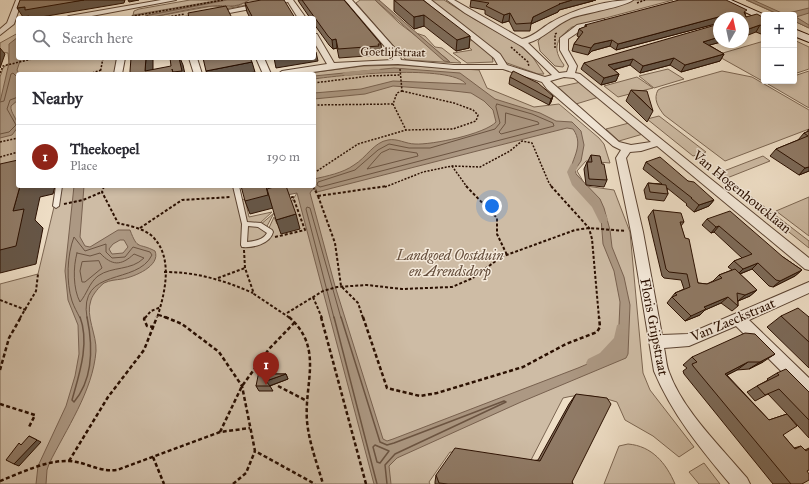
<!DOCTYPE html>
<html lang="en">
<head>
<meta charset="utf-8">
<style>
  body { margin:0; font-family:"IM FELL Great Primer",serif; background:#f7f7f7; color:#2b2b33 }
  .controls { position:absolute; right:12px; top:12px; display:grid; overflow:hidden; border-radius:4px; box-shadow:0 2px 6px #0003 }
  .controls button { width:36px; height:36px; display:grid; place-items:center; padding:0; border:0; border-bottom:1px solid #e1e1e2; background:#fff; color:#2b2b33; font:20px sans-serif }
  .compass { position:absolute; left:713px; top:12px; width:36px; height:36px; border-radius:50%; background:#fff; box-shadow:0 2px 6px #0003; rotate:9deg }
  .you { position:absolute; left:492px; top:206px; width:14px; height:14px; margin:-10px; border:3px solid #fff; border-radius:50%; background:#1a73e8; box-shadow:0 0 0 6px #1a73e833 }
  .badge { display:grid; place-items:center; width:26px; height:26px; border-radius:50%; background:#8f2418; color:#fff; font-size:13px; font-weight:700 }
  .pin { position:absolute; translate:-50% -33px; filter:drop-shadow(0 1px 2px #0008) }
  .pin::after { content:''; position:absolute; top:21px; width:14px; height:12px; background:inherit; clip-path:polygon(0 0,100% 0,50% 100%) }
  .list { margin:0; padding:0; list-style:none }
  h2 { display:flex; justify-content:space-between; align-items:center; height:52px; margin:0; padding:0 16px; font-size:17px }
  h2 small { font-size:13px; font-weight:400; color:#7c7c81 }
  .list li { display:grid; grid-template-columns:26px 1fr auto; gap:12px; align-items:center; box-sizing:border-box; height:64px; padding:0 16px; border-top:1px solid #e1e1e2 }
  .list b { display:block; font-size:15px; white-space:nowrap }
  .list p { margin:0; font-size:13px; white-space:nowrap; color:#7c7c81 }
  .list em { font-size:13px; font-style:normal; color:#7c7c81 }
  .icon { flex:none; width:22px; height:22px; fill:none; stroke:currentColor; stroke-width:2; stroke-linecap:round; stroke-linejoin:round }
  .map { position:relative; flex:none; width:809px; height:484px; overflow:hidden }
  .search { position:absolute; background:#fff; box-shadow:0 2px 6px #0003; left:16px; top:16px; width:300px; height:44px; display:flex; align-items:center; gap:10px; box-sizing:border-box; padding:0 14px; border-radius:4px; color:#7c7c81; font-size:15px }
  .panel { position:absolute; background:#fff; box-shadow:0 2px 6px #0003; left:16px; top:72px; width:300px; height:116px; border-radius:4px }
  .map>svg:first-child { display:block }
  .green { fill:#cebca5; stroke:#7c6652 }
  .water { fill:#ac9883; stroke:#78614f; fill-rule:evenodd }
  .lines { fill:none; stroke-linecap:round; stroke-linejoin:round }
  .shore-far1 { stroke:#6b5442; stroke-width:1 }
  .shore { stroke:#6b5442; stroke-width:1.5 }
  .canal { fill:#ac9883; fill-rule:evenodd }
  .service-casing { stroke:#5b4332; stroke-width:2 }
  .minor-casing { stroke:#5b4332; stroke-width:2 }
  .secondary-casing { stroke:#2a0f00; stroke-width:2 }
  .path-far2 { stroke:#2a0f00; stroke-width:1.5; stroke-dasharray:2 1.5; stroke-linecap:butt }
  .path-far1 { stroke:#2a0f00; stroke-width:2; stroke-dasharray:3 2; stroke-linecap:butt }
  .path { stroke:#2a0f00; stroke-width:2.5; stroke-dasharray:4 2.5; stroke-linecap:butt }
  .service { fill:#f5eadb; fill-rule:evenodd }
  .minor { fill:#f5eadb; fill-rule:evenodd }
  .secondary { fill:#f5eadb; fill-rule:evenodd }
  .wall { fill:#7c6a59; stroke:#2a0f00 }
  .shaded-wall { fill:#655648; stroke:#2a0f00 }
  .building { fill:#907b67; stroke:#2a0f00 }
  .labels { text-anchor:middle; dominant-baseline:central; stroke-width:3; stroke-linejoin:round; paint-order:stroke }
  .far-street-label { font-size:12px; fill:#2a0f00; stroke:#f5eadb }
  .street-label { font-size:14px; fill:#2a0f00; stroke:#f5eadb }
  .park-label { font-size:14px; font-style:italic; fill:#634c3a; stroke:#f5eadb }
</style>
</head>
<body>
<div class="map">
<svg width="809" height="484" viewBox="0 0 809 484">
  <rect width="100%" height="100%" fill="#efdfc7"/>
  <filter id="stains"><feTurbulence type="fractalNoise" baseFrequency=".005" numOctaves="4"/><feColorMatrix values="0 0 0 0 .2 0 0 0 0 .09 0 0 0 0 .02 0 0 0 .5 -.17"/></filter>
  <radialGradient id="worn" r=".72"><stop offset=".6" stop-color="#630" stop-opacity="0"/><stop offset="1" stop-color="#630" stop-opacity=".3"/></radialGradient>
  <!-- green -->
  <g class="green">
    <polygon points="190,0 221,0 133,15 134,11 139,9"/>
    <polygon points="225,0 227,0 147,15 147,18 212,6 229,7 240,5 249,0 274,0 176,18 132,18 132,16"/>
    <polygon points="360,0 375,0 399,23 449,61 416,33 425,36 435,47 442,48 461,63 406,60 356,3"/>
    <polygon points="430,0 444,0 474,19 518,44 532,56 544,74 538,74 507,63"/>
    <path d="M634,0H673L572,27C557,38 551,48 564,65L563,67L555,66L540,51L538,41C560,14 601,8 634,0Z"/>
    <polygon points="746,0 809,0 809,28 794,21 794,15 780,15"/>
    <polygon points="18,33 18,58 117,58 114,74 18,74 18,175 0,178 0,77 3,68 9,63 8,53 0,52 0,43"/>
    <polygon points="473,40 492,55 493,62 467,63 453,53 472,50 464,43"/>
    <polygon points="794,40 809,47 809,69 794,74"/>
    <polygon points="764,41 764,81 773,81 766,83 716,55"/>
    <path d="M398,65L479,70L487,88L534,107L559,104L599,138L604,144L610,163L586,161L577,171L586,186L614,190L630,232L643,373L650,390L694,447L679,457L653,436L625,420L617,402C598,396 582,393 563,398L530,462L450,452L429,482L430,484H0V284L38,274L59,186H236L240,200L245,199L249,217L272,212L259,224L260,225L274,213L266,228L268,230L274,217L277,224L297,193L295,186H314V74H301L363,66Z"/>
    <polygon points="668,69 684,79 654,88 639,76"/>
    <path d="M722,71L752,77L809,110V129L725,161L664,115C658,107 653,99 658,90L662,88Z"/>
    <polygon points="809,71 809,108 768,84 778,81 794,81 794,76"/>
    <polygon points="637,77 653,88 618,97 604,86"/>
    <polygon points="581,82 599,97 576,104 558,87"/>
    <polygon points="659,116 706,152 693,156 647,119"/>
    <polygon points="629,123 643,134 619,141 606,129"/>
    <polygon points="763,156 770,161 727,178 809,241 809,248 716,174"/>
    <polygon points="809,197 809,236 776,211"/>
    <path d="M628,444C652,446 666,463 675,484H604L619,446Z"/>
    <polygon points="704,463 720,484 699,484 689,472"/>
  </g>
  <!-- water -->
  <g class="water">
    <path d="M227,0H249C232,10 229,4 212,6C191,8 169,14 147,18L145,16Z"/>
    <polygon points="375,0 379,0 450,62 444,61"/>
    <polygon points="747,0 753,0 784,14 809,8 809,13 796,17 809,25 809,28 794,21 794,15 780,15"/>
    <path d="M18,37V58H21L17,70L19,74H18V100L11,106C10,113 18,119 18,127L12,135L0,138V102L9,63V44Z"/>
    <path d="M394,68L460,73L495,99L540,113L556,121L572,122L581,131L584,145L581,161L575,170L576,174L600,199L604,208L610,230L612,247L624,277L630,305L628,354L626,358L521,402L397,458L389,466L391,484H374L297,193L287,195L285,187L314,186V179C327,176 343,173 354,165C366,158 374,142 388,140C397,138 406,144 415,144C432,145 485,134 496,122L493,110L484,101L471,93L445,90L393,86L365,94L314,99V93L361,89L393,81L466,84C451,64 340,75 314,79V76ZM567,128L573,129C586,147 568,162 571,175L594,202L601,218L603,244L614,271L620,302L618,348L611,354L578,368L393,439L387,441L383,439L335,286L310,193L312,190L316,189L317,192Z"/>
    <path d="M74,186H84L80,237L85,246L90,247L118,230H130C138,251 138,242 155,251C161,266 134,277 122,279C116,280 110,280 104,283C99,287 93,294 91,300C85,316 97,335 96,351C93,391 66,429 49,464L47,470L46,484H36L38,466L66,406L75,376L79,354L78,325L68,300L65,271ZM120,240H124L128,247L123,253L112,254L109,249L113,244Z"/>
  </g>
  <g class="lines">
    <!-- shore-far1 -->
    <g class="shore-far1">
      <polyline points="0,102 4,101 11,74 13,73 18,78"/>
      <polygon points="497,104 532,114 553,123 554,126 320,187 317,185 318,182 355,170 378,150 389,144 409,148 430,148 495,129 500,123 496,107"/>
      <polygon points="506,113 538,122 539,124 501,134 499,132 505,124"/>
      <polyline points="0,134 9,132 16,125 7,109 10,100 18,97"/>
      <polygon points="390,149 417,153 418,156 367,169 381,153"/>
      <path d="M77,253L90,256L100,253C112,266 121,266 134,254L144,258C131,271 112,266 98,276C89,283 87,294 80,302C73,289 73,267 77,253Z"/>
      <polygon points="99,261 102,268 85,282 82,282 80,271 82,262"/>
      <path d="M80,318C77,312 74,307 72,301C66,282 67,255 74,237L85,251L106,244V252L112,258L125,257L133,247L150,252L152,255C137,286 78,266 87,318"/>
      <polyline points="334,318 306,209 307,207 310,208 341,318"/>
    </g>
    <!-- shore -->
    <g class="shore">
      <path d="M80,317C90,343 79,375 72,400L74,402C94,378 93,346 87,317"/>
      <polyline points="334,317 377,484"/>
      <polyline points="341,317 380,442 387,445 394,443 504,401 506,402 395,454 385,465 387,484"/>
      <polygon points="375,445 389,451 380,463 377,462 373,447"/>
    </g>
    <!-- canal -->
    <g class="canal">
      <polygon points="379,69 381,70 381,72 345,76 342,74 345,72"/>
      <path d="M574,163L578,166L575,172C580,192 602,200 608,220L606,223H600L592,207L572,185L567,172L571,164Z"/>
      <path d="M621,324L625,325C634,345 607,363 592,369L588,367L586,363L588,359L600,353L614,338L617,325Z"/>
    </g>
    <!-- service casing -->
    <g class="service-casing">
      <g id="service">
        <polygon points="56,186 62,186 59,206 56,208 53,206"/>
        <path d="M233,186H239L247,222L261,223L272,230L273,232C270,244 253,248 242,247L241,245L242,224ZM248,226L258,227L267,233C263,240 255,241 247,242Z"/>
      </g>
    </g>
    <!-- minor casing -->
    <g class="minor-casing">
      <g id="minor">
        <polygon points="16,0 22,0 14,24 0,35 0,29 7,23"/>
        <polygon points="161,0 176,0 81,18 65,18 69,16"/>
        <polygon points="277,0 293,0 306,18 298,18 288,2 203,18 188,18"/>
        <path d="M345,0H352L399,53L401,60L454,65H498L494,58L424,0H431L500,54L507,65L545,77L552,75L523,47L465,13L447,0H454L522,39C534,37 541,28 552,22C574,9 607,0 633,0C625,7 585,13 571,18C555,25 543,39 528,43L559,73L567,72L569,66L560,50V38L577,25L604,19V23L583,29L568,39V50L577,66L575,73L580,74L809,258V270L805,269L657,146L641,151L630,152L626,158L643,232L662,335L688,334L809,282V293L749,320L809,378V396L804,394L736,326L689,346L664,348C666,356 666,365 669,372C683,411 721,447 747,478L750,484H730C700,448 672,414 654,371L631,232L616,158L621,150L613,146L547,89L542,82L503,69H454L398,64L364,65L298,74H278L282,71L327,64L314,42V34H317L334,63L393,60L392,55ZM564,77L574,78L651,142L631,145L619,142L550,81Z"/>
        <polygon points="117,58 125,58 122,74 114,74"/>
        <polygon points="189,58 197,58 202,74 194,74"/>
        <polygon points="256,58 264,58 271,74 263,74"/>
      </g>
    </g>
    <!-- secondary casing -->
    <g class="secondary-casing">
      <g id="secondary">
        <polygon points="720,0 731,0 765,15 764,21"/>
        <polygon points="794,29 809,35 809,42 794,36"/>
      </g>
    </g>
    <!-- path-far2 -->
    <g class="path-far2">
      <polyline points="637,3 645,0"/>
      <polyline points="128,17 223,0"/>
      <polyline points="161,18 185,14"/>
      <polyline points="511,47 528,62 529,67"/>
      <polyline points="555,48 555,34 557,33"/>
      <polyline points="400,69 402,91"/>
      <polyline points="0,73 3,66 36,58"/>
      <polyline points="89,74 101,70"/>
      <polyline points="100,74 103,58"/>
      <polyline points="314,83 369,76 400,75"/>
      <polygon points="402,91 454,103 473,110 478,115 476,121 453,129 406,130 393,104 397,93"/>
      <polyline points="314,105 393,104"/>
      <polyline points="0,142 18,138"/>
      <polyline points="0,157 18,152"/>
      <polyline points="452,166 467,187"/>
      <polyline points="314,173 358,144 406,130"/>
      <polyline points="385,187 423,172 452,166 480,167 510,151 522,141 532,143 549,183 552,187"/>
    </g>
    <!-- path-far1 -->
    <g class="path-far1">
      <path d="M104,186L102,192L118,223C129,226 143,228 152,236C174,257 165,293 157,318"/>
      <polyline points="313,186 318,196"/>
      <polyline points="466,186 497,218 497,234 507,255"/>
      <polyline points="551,186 589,228 592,239 599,318"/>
      <polyline points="318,196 335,243 341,286 358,303 363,318"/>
      <polyline points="318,196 387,186"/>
      <polyline points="64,204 83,200 102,192"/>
      <polyline points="140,228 182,200 231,197"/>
      <polyline points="275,237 305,230 293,197 288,198"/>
      <polyline points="244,250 245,268 254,294 290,318"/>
      <path d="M164,272C197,272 223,280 253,293"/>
      <polyline points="218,278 245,268"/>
      <polyline points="313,297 322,318"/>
      <polyline points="0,300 26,310"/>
      <polyline points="287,313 323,291 337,287 367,285 402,289 452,287 473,278 501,257 575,230 589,228 626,231"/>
      <polyline points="159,315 167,318"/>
      <polyline points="20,318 36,291 38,274"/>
      <polyline points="145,318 151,311 161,307"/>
    </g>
    <!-- path -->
    <g class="path">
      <polyline points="145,317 144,319 147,326 155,327"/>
      <polyline points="165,317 182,324 219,352 242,386 255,451 315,484"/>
      <path d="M289,317C324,348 304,383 307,421C309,443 317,463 323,484"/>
      <polyline points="321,317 366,484"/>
      <polyline points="363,317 387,388 420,396 437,393 523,367 566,344 597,332 600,327 599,317"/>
      <polyline points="0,370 9,338 21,317"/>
      <polyline points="278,386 307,401"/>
      <polyline points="0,404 35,415 29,427"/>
      <polyline points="220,432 242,386 269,349 295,322"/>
      <polyline points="153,457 164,484"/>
      <polyline points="69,461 108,397 144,350 157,317"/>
      <path d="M0,481C21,473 46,460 69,461C87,462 97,472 117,470L220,432L250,428"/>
      <polyline points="233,484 246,473 255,451"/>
    </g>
    <!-- service -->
    <use href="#service" class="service"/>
    <!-- minor -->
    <use href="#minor" class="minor"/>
    <!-- secondary -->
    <use href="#secondary" class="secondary"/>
  </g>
  <!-- wall -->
  <g class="wall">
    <polygon points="298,0 344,0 381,44 382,53 379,53 379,55 339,58 337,48 333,49 329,45 314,24 314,18 310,18 299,2"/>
    <polygon points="394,0 470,36 469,48 456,51 424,26 414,29 394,11"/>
    <polygon points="471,0 593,1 559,10 558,12 531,24 530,31 514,31 509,21 502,23 485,14 485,10 470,7"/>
    <polygon points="245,3 295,18 250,18 247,12"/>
    <polygon points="745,13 746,17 764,18 764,33 761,34 756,32 743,18 719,18 719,23 616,50 610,46 592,51 588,55 572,51 574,44 579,37 577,36 579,29 585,27 585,25"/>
    <polygon points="719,42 721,42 709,45 724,54 720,61 681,72 670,65 640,73 630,65 614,70 619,74 616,81 601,85 581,69 584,63"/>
    <polygon points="510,77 553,96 551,102 549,105 509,84"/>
    <polygon points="631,90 653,111 647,122 626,101"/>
    <polygon points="809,129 809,171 799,175 770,156 776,149 798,140 804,133 806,133"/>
    <polygon points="591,155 602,164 607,180 604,187 586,185 584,169 587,162 588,162 588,161"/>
    <polygon points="646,162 688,181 714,200 709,206 694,212 686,205 687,204 667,188 668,194 664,201 646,199 644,190 648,183 662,184 643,169"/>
    <polygon points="653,210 684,222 681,226 698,283 707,284 713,281 719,275 732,270 728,267 734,261 742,258 714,232 711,233 702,225 707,219 783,257 802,270 795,276 773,287 769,286 752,269 740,274 757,290 750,296 738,301 738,306 732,311 721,303 705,310 700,315 685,321 667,303 675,293 684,289 681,280 664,278 662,276 648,217"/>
    <polygon points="781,316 809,317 809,368 767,327"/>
    <polygon points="692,357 763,362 749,369 737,370 727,375 769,420 787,414 768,394 755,401 747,392 757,386 768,380 767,379 777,373 809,392 809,438 788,415 783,435 794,448 801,446 805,450 809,448 807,471 802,484 773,484 684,374 683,371 687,368 683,365"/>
    <polygon points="261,374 286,374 288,379 270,386 273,391 259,391 256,386"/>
    <polygon points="576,394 572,482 573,484 435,484 435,482 436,475 538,460 569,404"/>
  </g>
  <!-- shaded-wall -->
  <g class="shaded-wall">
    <polygon points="84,0 125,0 124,3 35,18 30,18 29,16 23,17 17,8"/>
    <polygon points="128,0 139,0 129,2"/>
    <polygon points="572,0 596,0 559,10 558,12 531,24 533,17 559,4"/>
    <polygon points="510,13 509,21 502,23 504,15"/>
    <polygon points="424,15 424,26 414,29 414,17"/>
    <polygon points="722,16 721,18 719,18 719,23 616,50 618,44"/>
    <polygon points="760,25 756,32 743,37 743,31"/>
    <polygon points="470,36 469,48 456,51 457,40"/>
    <polygon points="719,37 719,42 721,42 699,48 703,42"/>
    <polygon points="336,39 337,48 333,49 332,40"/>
    <polygon points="612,40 610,46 592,51 588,55 591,48 594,44"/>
    <polygon points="0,48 5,54 0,68"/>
    <polygon points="314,52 316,52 318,61 276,68 274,58 314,58"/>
    <polygon points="724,54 720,61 681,72 685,65"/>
    <polygon points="146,58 153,58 153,74 145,71"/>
    <polygon points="179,58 180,58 183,65 185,74 169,74"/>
    <polygon points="674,58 670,65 640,73 643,66"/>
    <polygon points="633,59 630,65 605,72 608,65"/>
    <polygon points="252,62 255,72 243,74 207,74 206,71"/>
    <polygon points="619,74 616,81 601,85 604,78"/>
    <polygon points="553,96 551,102 549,105 551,99"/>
    <polygon points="809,167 809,171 799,175 805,168"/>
    <polygon points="20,186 55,186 53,194 40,197 35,220 43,228 36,264 0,273 0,250 13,211"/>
    <polygon points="266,186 273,208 250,214 245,201"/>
    <polygon points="714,200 709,206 694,212 699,205"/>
    <polygon points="296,214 300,229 281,234 276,220"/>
    <polygon points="719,226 714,232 711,233 716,227"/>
    <polygon points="758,263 752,269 737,275 743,269"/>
    <polygon points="802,270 795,276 773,287 780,281"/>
    <polygon points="757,290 750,296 738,301 745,295"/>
    <polygon points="728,297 721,303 705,310 700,315 685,321 691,316 704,307"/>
    <polygon points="775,354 763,362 749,369 760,362"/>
    <polygon points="748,362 737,370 715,381 725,374"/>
    <polygon points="286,374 288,379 269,386 266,381"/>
    <polygon points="29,436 41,442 19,466 14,464"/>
  </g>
  <!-- building -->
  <g class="building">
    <polygon points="20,0 84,0 25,10 25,7 17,8"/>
    <polygon points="261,0 284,0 295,18 253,18 245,3"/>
    <polygon points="302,0 344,0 381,44 378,44 379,46 338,49 336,39 332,40 328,36"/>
    <polygon points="394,0 423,0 470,36 457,40 424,15 414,17"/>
    <polygon points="471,0 572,0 559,4 560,4 533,17 531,23 516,24 510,13 504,15 486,6 489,3"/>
    <polygon points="679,0 726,0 747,10 744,12 746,17 757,14 764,18 764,27 760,25 743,31 743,18 724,18 722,16 618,44 612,40 594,44 591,48 574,44 583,32 579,29 587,26 585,25"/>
    <polygon points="226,6 232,18 189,18 188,13"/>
    <polygon points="148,16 148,18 135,18"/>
    <polygon points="719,24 719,37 703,42 724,54 685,65 674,58 643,66 633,59 608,65 619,74 604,78 584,63"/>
    <polygon points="131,58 146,58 145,71 171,66 170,58 179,58 182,71 173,72 172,69 173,73 169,74 130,74 130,71"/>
    <polygon points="203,58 250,58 252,62 206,71"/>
    <polygon points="513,71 538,83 553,96 551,99 510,77"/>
    <polygon points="631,90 647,91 653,111 641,99"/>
    <polygon points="809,131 809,167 805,168 776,149 808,136 804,133"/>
    <polygon points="591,155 600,156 602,164 604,164 607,180 589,179 587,162 592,162"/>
    <polygon points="660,157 688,181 694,182 714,200 699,205 691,198 692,198 646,162"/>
    <polygon points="18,160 18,186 20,186 13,211 24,209 16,246 0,250 0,164"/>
    <polygon points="648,183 666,185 668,194 650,192"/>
    <polygon points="241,186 266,186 268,195 245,201"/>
    <polygon points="277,186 286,186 296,214 276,220 267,189"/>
    <polygon points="653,210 681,213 684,222 680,222 685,238 689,239 698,283 707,284 722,278 719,275 735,269 757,290 745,295 737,293 738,306 728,297 704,307 706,309 691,316 672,297 677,295 675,293 690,287 687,274 669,272 666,269"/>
    <polygon points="730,211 783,257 802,270 780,281 776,280 758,263 743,269 734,261 752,254 719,226 716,227 707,219"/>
    <polygon points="798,308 809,317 809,342 781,316"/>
    <polygon points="745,333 755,334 775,354 760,362 748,362 725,374 769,420 787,414 797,426 783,435 795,449 801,446 806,451 809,449 809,470 807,471 809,474 809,480 802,484 791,484 693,366 692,364 697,362 692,357"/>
    <polygon points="786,369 809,392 809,420 779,389 765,395 757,386 779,375 777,373"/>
    <polygon points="259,371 261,374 286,374 266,381 270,386 256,386"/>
    <polygon points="576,394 607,398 611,404 572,482 573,484 448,484 439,483 436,475 455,448 540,461"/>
    <polygon points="29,436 37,440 14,464 6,460 19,443 21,445"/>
  </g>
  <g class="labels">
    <!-- far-street labels -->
    <g class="far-street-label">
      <text transform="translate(393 52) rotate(1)">Goetlijfstraat</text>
    </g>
    <!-- street labels -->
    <g class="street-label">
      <text transform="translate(742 192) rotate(39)">Van Hogenhoucklaan</text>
      <text transform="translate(733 320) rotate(-23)">Van Zaeckstraat</text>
      <text transform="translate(654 327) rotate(79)">Floris Grijpstraat</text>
    </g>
    <!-- park labels -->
    <g class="park-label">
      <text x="450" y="255">Landgoed Oostduin<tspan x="450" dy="16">en Arendsdorp</tspan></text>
    </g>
  </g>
  <rect width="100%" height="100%" filter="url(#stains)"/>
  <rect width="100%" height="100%" fill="url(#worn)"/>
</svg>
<div class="controls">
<button>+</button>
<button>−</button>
</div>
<svg class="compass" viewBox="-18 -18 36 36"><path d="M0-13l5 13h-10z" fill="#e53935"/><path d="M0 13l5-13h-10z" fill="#7c7c81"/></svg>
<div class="you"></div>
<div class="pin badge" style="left:266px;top:385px">1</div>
<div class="search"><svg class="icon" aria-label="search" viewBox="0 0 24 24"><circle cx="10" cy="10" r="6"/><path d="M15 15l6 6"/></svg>Search here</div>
<section class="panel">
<h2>Nearby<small></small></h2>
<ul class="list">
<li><span class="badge">1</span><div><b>Theekoepel</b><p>Place</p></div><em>190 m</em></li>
</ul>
</section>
</div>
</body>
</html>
